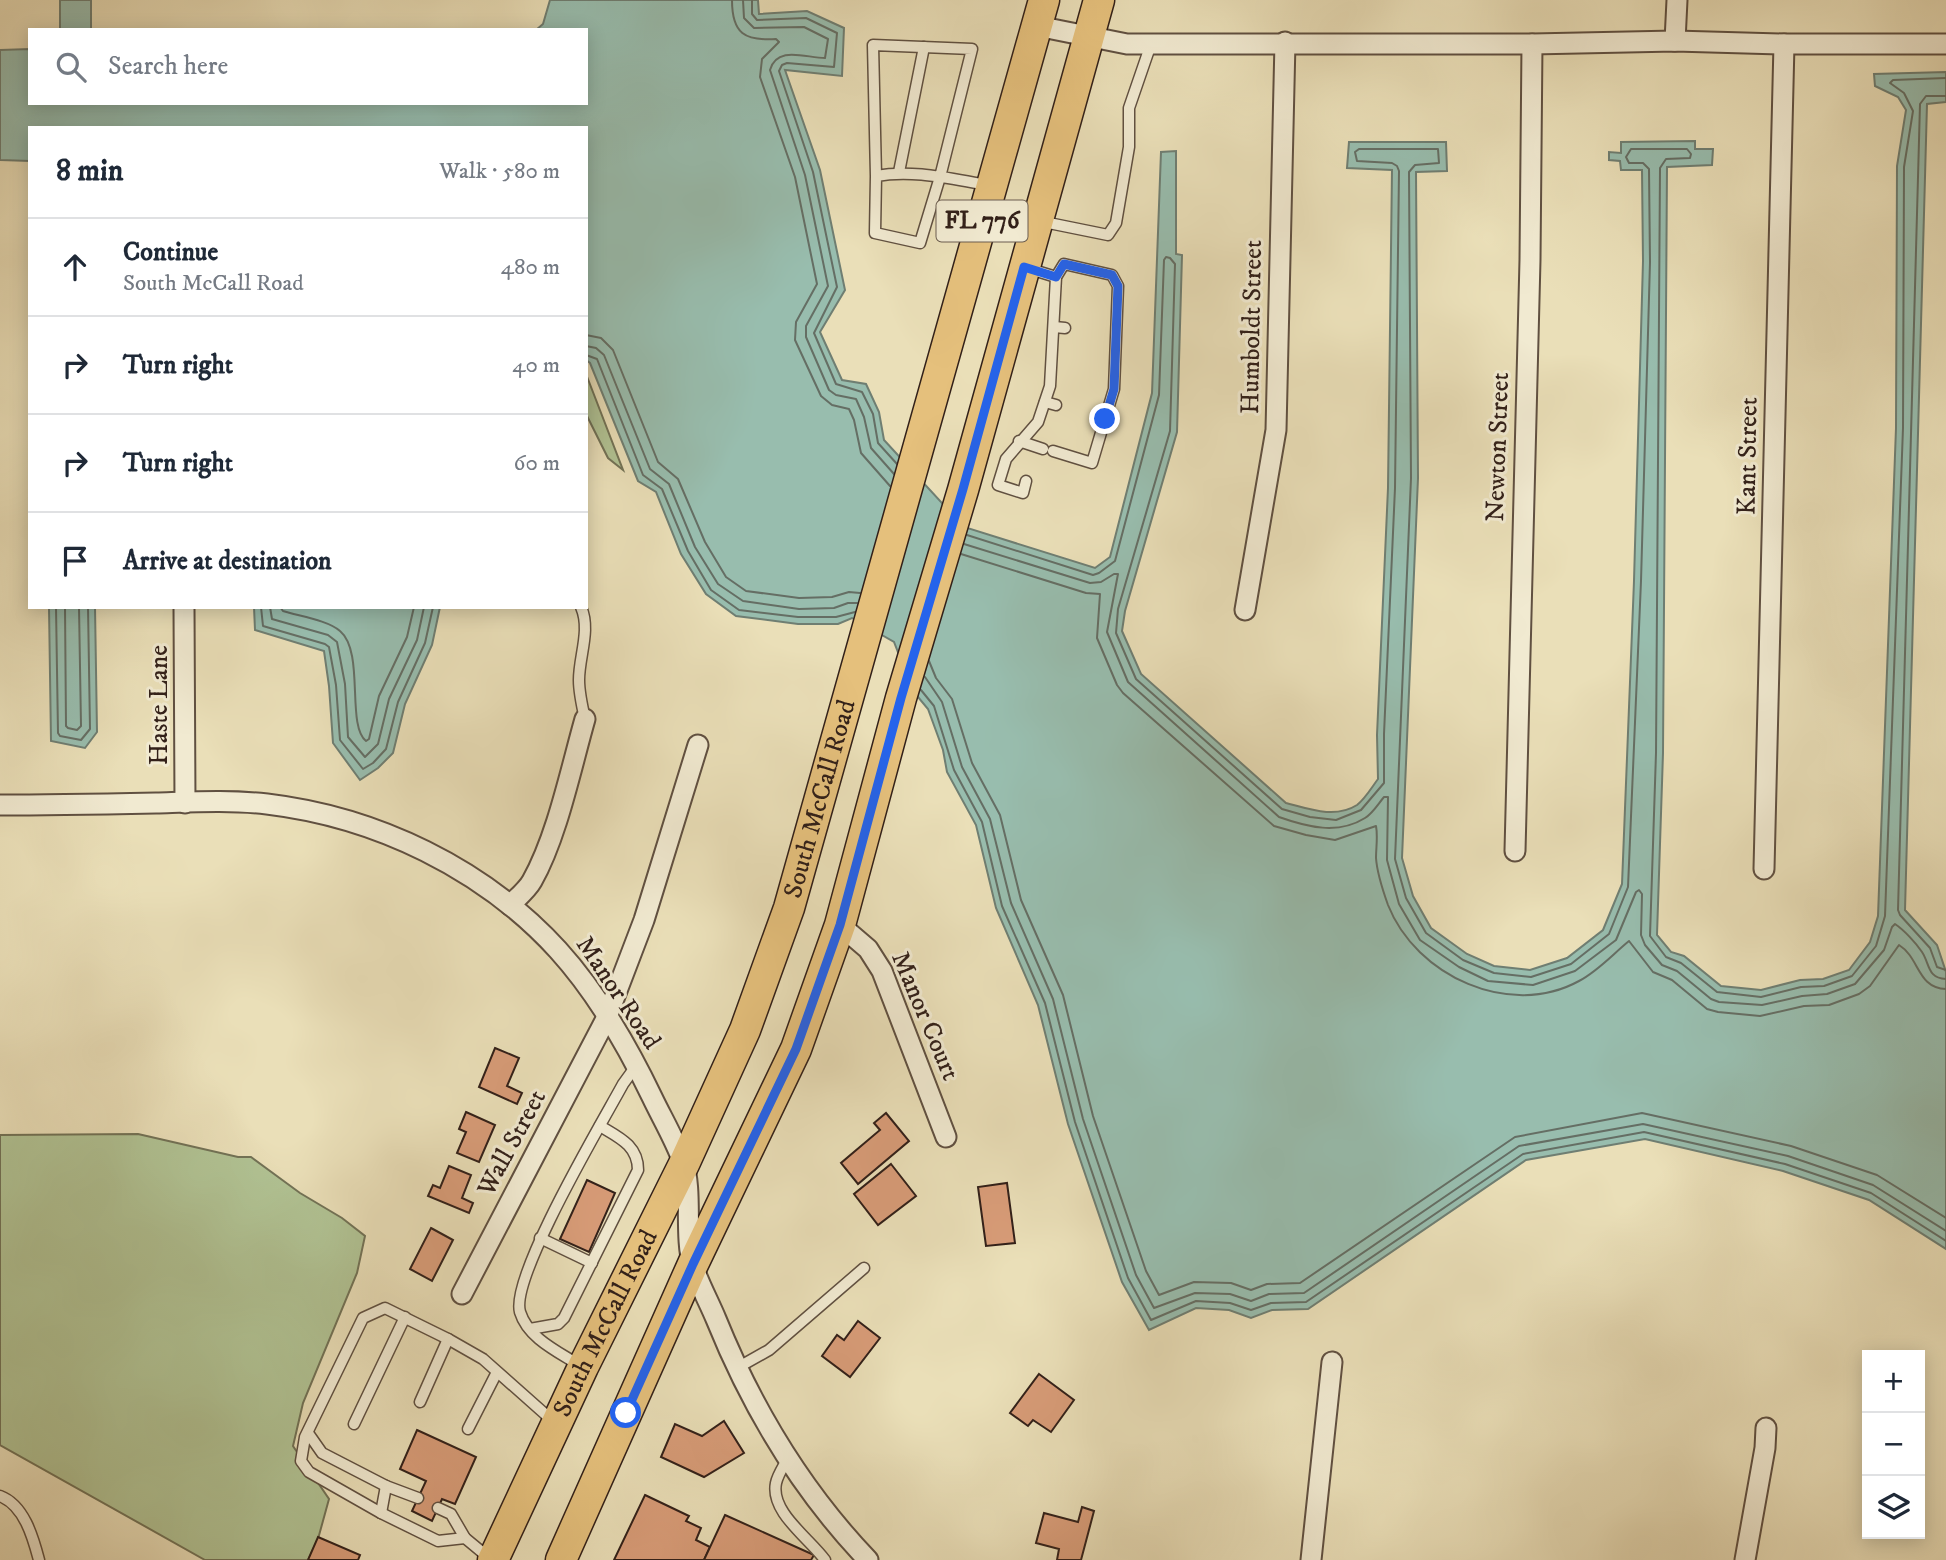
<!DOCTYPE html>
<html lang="en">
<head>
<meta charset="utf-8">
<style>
  body { margin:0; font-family:"IM FELL DW Pica",serif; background:#f2f2f3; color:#1f2937 }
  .controls { position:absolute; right:21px; bottom:21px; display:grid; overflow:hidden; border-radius:0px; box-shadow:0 4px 18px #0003 }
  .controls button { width:63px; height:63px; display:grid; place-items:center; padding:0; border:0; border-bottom:2px solid #e0e1e3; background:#fff; color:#1f2937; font:35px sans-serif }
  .stop { position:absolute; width:21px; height:21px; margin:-16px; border:5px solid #2563eb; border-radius:50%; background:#fff }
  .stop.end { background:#2563eb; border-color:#fff; box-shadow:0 2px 7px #0008 }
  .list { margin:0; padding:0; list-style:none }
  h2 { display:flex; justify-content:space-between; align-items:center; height:91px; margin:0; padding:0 28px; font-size:30px }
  h2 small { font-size:23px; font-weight:400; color:#747a83 }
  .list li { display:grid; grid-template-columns:46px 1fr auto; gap:21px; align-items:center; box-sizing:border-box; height:98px; padding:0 28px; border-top:2px solid #e0e1e3 }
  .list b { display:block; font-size:26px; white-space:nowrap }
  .list p { margin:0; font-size:23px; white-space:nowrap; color:#747a83 }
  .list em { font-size:23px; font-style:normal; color:#747a83 }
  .icon { flex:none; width:38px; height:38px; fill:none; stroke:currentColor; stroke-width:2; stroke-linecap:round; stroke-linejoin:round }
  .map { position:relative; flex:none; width:1946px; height:1560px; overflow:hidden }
  .search { position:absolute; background:#fff; box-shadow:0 4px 18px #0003; left:28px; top:28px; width:560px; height:77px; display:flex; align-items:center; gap:18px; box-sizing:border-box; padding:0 24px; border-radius:0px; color:#747a83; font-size:26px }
  .panel { position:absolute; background:#fff; box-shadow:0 4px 18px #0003; left:28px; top:126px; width:560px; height:483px; border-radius:0px }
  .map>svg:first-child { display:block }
  .green { fill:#b1c394; stroke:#727256; stroke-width:2 }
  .water { fill:#98bdae; stroke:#6f7e72; stroke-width:2 }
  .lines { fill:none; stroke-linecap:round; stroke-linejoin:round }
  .shore { stroke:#656e64; stroke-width:2 }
  .building { fill:#d89c78; stroke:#322019; stroke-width:2 }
  .service-casing { stroke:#605041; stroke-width:13 }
  .minor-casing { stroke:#605041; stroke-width:23 }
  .primary-casing { stroke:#322019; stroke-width:33 }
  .service { stroke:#f1ead1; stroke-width:10 }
  .minor { stroke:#f1ead1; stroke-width:19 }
  .primary { stroke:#e5c07c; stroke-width:30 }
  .route { stroke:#2563eb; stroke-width:9 }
  .labels { text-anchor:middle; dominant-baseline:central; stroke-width:6; stroke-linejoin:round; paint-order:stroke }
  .shield { fill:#f1ead1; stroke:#6b5d50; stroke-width:2 }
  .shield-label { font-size:24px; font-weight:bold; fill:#322019 }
  .street-label { font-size:26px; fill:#322019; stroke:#f1ead1 }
</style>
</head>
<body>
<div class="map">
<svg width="1946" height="1560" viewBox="0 0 1946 1560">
  <rect width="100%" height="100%" fill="#eadfb8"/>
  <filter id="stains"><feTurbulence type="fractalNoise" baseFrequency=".00286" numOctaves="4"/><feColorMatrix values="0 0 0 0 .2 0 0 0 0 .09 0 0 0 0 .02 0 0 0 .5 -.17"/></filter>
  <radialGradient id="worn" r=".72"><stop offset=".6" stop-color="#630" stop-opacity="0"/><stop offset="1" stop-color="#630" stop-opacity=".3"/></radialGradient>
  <!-- green -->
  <g class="green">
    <polygon points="586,374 623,470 608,458 586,414"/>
    <polygon points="138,1134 238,1157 251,1157 300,1193 342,1218 365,1236 357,1273 303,1403 293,1446 329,1499 318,1539 308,1560 205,1560 0,1445 0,1135"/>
  </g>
  <!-- water -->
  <g class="water">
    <rect x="60" y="0" width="31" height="30"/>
    <path d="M550,0H758L759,14L807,11L844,28L842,76L785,70L820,170L845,290L820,332L842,380L866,384L879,412L884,440L964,527L1095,568L1110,557L1152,393L1161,152L1176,151V254L1182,255L1177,432L1125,611L1122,631L1141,674L1286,803C1309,809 1335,819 1357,805C1365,799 1372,787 1378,779L1377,735L1388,488L1392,170L1347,168L1349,142H1446L1447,171L1416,172L1418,478L1402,858L1413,896L1431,928L1467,954L1494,966L1530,970L1567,958L1603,930L1622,884L1634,581L1643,261L1642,170H1621L1620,161L1609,160V152L1621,153V142L1695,141V149H1713L1712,165L1667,167L1663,753L1657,935L1671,952L1684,956L1721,986L1761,990L1800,980L1823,979L1849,970L1870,942L1878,916L1896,428L1897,166L1906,110L1898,97L1875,86L1874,74L1946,72V102L1927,104L1905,910L1937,945L1946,972V1249L1869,1200L1783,1171L1645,1139L1526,1160L1308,1309L1272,1310L1251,1318L1229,1310L1196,1308L1149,1330L1122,1282L1068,1124L1038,1005L996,908L976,825L947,772L943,750L928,709L913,691L894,642L852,618L838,624H798L736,616L706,594L681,554L656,492L638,481L590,363L586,360V128H30V161L0,160V50L30,49V103H586V30H536L543,24Z"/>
    <polygon points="49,607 95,607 97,732 85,748 51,741"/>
    <polygon points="254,607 440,607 432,645 405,704 393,753 378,768 360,780 333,743 329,686 324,651 255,630"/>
  </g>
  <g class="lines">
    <!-- shore -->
    <g class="shore">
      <path d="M732,0C732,34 745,41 776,39L779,42L762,59L760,77L795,177L817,284L796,322L795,340L821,396L832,405L849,409L854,420L861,453L890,486"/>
      <path d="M743,0L744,18L754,28L804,27L828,39L825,58C806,58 777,45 770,70L805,175L828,286L806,326V337L829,390L836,395L856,399L864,417L871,448L894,474"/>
      <polyline points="752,0 752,14 757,20 806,18 837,33 834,67 787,63 782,65 779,71 813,172 837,287 814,333 836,384 862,392 873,414 878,443 897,464"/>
      <polyline points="1946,96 1926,96 1920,104 1898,910 1900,915 1930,948 1937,967 1946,970"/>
      <polyline points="586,335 601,338 613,350 658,462 678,479 705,542 726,577 746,591 799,598 832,597 849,592 860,593"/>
      <polyline points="586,346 596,348 604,355 650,469 669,484 695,547 718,584 743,601 799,609 834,608 848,603 857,603"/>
      <polyline points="586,355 597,359 643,475 662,489 688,551 711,590 739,610 798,617 836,617 855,612"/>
      <polyline points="967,535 1093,575 1099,573 1115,561 1159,395 1164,260 1166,257 1170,258 1175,264 1170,431 1118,609 1116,633 1136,679 1282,809 1310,817 1336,820 1361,810 1384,783 1384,734 1395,488 1399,171 1397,166 1392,163 1357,161 1355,152 1359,149 1438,149 1439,163 1415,165 1409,172 1411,478 1395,859 1406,898 1426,933 1463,960 1494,973 1531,977 1571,964 1609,934 1628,887 1641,581 1650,262 1649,169 1643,163 1629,163 1626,157 1631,149 1687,149 1691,154 1690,158 1666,159 1660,168 1656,753 1650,936 1666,957 1681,963 1717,992 1761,997 1801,987 1824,986 1852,976 1876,946 1885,916 1903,428 1904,167 1913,111 1904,93 1890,83 1893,80 1946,78"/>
      <path d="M964,544L1090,583L1101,582L1114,574H1118L1107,632L1128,682L1279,817C1307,827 1338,835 1365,818C1373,813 1378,804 1384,797H1388L1387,860L1399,904L1420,940L1459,967L1488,981L1533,985L1575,971L1616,940L1636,892L1639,890L1642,894L1641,935L1645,945L1662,965L1677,971L1711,999L1719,1002L1762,1005L1802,996L1827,994L1855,984L1884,950L1892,927L1895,924C1904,930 1916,943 1922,952C1930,964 1927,978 1946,979"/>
      <path d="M961,554L1086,593L1100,594L1097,638L1117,685L1123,693L1274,826L1306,835L1335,840L1376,826C1378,836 1376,848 1376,858C1377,873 1383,891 1388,905C1416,976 1510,1019 1579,981C1598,971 1613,954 1629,941L1653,972L1672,980L1707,1009L1718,1012L1760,1016L1804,1006L1829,1005L1859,994L1870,986L1899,945C1920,958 1917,988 1946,989"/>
      <polyline points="56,607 58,733 60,736 81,740 90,729 88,607"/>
      <polyline points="65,607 66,726 68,728 77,730 81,726 79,607"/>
      <polyline points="261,607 263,626 325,644 329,647 336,685 340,740 363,769 373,763 386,749 398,702 425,643 433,607"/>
      <polyline points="270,607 272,619 328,635 337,642 345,684 348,737 365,757 378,744 389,699 417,640 424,607"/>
      <path d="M280,607L283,611C298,616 328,620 340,631C365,652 346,725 366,741L369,739L379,696L407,637L414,607"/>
      <polyline points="929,661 936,678 952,699 972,763 1000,815 1021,900 1063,995 1093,1116 1146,1271 1159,1295 1194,1282 1231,1283 1251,1290 1267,1284 1300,1283 1515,1137 1642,1113 1791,1146 1877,1175 1946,1218"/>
      <polyline points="925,677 942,702 962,767 990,819 1011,903 1053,999 1083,1119 1136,1275 1154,1308 1195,1293 1230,1294 1251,1301 1269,1294 1304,1293 1519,1146 1643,1124 1788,1156 1873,1185 1946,1231"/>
      <polyline points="921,690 934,706 954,770 982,822 1002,906 1045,1003 1075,1122 1128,1278 1151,1320 1196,1301 1230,1303 1251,1310 1271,1303 1306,1302 1523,1154 1644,1132 1785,1164 1871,1193 1946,1241"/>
    </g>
  </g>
  <!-- building -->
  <g class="building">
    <polygon points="495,1048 519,1058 507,1086 522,1093 517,1104 479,1087"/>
    <polygon points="466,1112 495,1125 479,1162 457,1153 466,1132 459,1129"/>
    <polygon points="886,1113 909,1141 858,1184 841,1163 880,1130 874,1123"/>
    <polygon points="891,1164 916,1196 878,1225 854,1194"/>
    <polygon points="449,1166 471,1175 462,1198 473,1203 469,1213 428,1196 433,1185 440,1188"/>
    <polygon points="587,1180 615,1193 589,1252 560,1239"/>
    <polygon points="1007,1183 1015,1243 986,1246 978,1187"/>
    <polygon points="431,1228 453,1240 432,1281 410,1269"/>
    <polygon points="858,1321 880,1338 850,1377 822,1356 837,1335 844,1340"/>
    <polygon points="1039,1374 1074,1400 1051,1432 1033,1420 1028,1426 1010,1413"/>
    <polygon points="724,1421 744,1453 704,1477 661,1457 675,1424 702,1436"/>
    <polygon points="417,1430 476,1457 455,1504 442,1499 432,1521 412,1511 426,1481 400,1469"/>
    <polygon points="645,1495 689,1516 686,1521 701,1528 696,1540 710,1547 704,1560 614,1560"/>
    <polygon points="1082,1507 1094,1511 1081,1560 1057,1560 1059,1549 1036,1543 1044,1513 1078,1522"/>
    <polygon points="725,1515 814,1555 811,1560 704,1560"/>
    <polygon points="318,1537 360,1555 358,1560 308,1560"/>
  </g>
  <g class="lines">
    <!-- service casing -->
    <g class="service-casing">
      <g id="service">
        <polyline points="899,172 924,47"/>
        <path d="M876,176L873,45L972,49L940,177L920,243L875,233L876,176C913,169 951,179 988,185"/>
        <polyline points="1039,221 1108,235 1116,223 1129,147 1129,108 1151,44"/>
        <polyline points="1027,268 1056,277"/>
        <polyline points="1054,327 1065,328"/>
        <polyline points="1045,402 1056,405"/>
        <polyline points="1019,441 1043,449"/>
        <polyline points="1026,481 1023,493 998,485 1006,459 1038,422 1050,386 1056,277 1064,264 1112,275 1118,286 1114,389 1092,463 1053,451"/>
        <path d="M581,607C591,630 579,656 579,680C579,693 582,706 585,719"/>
        <polyline points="540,1238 592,1263"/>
        <path d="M530,1329L558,1324L564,1318L638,1170C638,1145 618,1137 600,1126"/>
        <path d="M579,1365C557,1351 528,1338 520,1312C510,1277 603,1121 623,1084L636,1066"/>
        <polyline points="737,1368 769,1350 864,1268"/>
        <polyline points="420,1402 448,1339"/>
        <polyline points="354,1424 405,1317"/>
        <polyline points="468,1429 496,1374"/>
        <polyline points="308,1433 322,1453 386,1486 418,1498"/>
        <path d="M788,1458C784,1466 778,1474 776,1483C770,1512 809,1538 825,1560"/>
        <path d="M0,1496C24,1505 33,1537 39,1560"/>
        <polyline points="438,1508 451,1514 465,1538 488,1557"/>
        <polyline points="381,1513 386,1486"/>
        <polyline points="465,1538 438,1541 381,1513 309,1472 301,1461 305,1437 363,1318 385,1308 448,1339 483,1359 554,1422"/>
      </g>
    </g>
    <!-- minor casing -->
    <g class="minor-casing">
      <g id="minor">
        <polyline points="1037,26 1127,44 1532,44 1675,41 1784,44 1946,44"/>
        <polyline points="1675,41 1677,0"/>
        <polyline points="184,607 185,803"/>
        <polyline points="1245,610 1276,430 1285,42"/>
        <path d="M0,805C52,805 104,804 156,803C193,802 230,800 267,804C376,817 483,868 558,950C597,993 627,1045 652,1097C662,1118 675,1140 683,1162C693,1192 684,1235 693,1266C699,1284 709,1302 716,1319C752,1408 802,1491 868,1560"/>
        <polyline points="1515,851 1530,260 1532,44"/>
        <polyline points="1764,869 1784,44"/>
        <path d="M510,905C517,898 527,890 532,881C557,837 571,768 585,719"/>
        <polyline points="840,925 868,949 882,971 946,1137"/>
        <polyline points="462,1294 607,1017 644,920 698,745"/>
        <polyline points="1311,1560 1332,1362"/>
        <polyline points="1745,1560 1765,1448 1766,1428"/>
      </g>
    </g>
    <!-- primary casing -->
    <g class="primary-casing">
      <g id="primary">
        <path id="s1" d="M493,1560L583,1367L684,1164L745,1030L789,908L1044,0"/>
        <polyline points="561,1560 693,1264 796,1049 840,925 901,698 963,490 1099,0"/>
      </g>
    </g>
    <!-- service -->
    <use href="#service" class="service"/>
    <!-- minor -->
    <use href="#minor" class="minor"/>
    <!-- primary -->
    <use href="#primary" class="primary"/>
  </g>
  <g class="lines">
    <!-- route -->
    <polyline class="route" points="626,1413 693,1264 796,1049 840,925 901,698 963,489 1024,267 1056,277 1064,264 1112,275 1118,286 1114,389 1105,419"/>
  </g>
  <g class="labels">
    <!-- shield labels -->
    <rect class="shield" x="936.5" y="200.5" width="91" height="41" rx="5"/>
    <g class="shield-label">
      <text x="982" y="221">FL 776</text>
    </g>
    <!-- street labels -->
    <g class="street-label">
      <text transform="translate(1252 327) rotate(-89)">Humboldt Street</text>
      <text transform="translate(1498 447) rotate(-88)">Newton Street</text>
      <text transform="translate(1748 456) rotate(-89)">Kant Street</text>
      <text transform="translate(159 705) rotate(-90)">Haste Lane</text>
      <text stroke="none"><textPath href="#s1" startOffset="830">South McCall Road</textPath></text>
      <text transform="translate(618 993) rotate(56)">Manor Road</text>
      <text transform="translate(925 1016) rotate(67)">Manor Court</text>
      <text transform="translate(512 1143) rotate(-62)">Wall Street</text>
      <text stroke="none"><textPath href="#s1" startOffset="262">South McCall Road</textPath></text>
    </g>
  </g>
  <rect width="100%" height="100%" filter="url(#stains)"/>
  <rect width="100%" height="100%" fill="url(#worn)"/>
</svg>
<div class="controls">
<button>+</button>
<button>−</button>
<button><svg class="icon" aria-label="layers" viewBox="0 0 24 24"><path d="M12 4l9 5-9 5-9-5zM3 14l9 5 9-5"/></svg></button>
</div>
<div class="stop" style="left:626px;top:1413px"></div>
<div class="stop end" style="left:1105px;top:419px"></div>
<div class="search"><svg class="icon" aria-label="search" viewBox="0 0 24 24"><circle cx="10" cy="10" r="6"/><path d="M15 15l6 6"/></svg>Search here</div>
<section class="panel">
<h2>8 min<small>Walk · 580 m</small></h2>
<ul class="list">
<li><svg class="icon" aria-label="ahead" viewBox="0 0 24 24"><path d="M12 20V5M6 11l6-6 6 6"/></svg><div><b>Continue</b><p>South McCall Road</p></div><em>480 m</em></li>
<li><svg class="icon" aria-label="right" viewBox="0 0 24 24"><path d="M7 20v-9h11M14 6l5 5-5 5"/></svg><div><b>Turn right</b></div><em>40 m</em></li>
<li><svg class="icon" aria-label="right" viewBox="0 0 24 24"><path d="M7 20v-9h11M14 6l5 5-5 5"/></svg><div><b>Turn right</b></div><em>60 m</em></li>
<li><svg class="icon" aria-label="arrive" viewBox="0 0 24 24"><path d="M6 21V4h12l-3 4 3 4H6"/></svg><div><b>Arrive at destination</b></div></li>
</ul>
</section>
</div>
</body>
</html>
